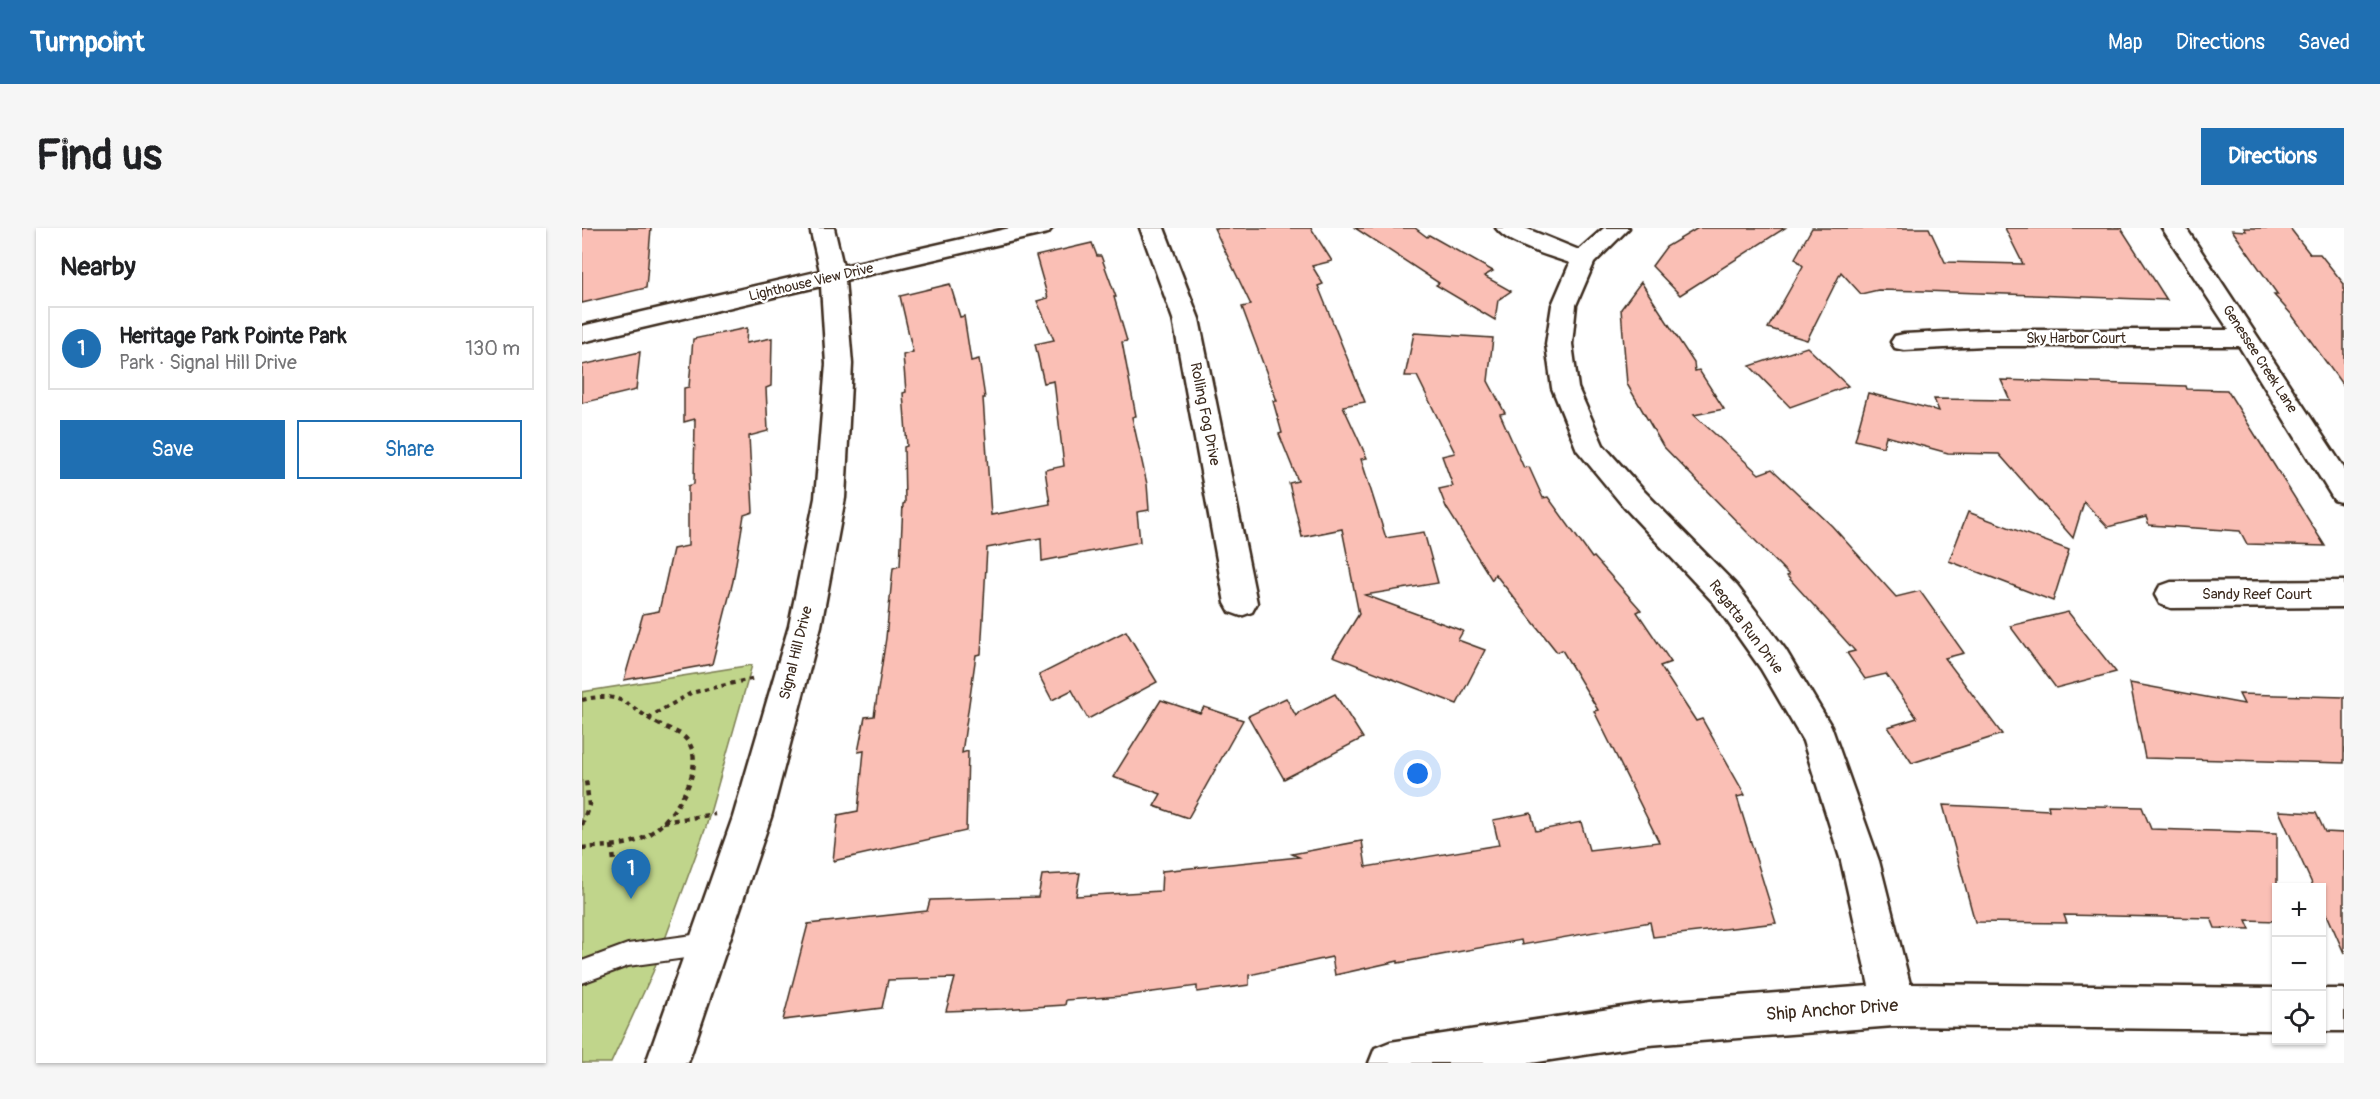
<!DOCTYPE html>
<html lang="en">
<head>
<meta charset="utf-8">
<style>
  body { margin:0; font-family:Pangolin,sans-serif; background:#f6f6f6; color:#202124 }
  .controls { position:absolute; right:18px; bottom:18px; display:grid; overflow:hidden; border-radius:0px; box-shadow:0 2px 4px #0004 }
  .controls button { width:54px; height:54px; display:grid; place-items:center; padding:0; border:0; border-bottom:2px solid #e0e0e0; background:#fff; color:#202124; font:30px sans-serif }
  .you { position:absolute; left:836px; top:546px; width:21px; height:21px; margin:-15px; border:4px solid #fff; border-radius:50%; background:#1a73e8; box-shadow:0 0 0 9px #1a73e833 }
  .badge { display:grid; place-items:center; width:39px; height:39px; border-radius:50%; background:#1f6fb2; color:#fff; font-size:20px; font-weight:700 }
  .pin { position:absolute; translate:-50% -50px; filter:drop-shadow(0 2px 3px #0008) }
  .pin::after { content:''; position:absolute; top:32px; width:21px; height:18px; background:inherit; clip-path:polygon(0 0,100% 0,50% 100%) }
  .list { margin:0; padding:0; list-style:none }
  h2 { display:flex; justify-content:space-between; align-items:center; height:78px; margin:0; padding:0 24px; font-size:26px }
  h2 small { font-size:20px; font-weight:400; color:#757577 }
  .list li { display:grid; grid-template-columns:39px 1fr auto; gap:18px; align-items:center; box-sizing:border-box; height:84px; margin:0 12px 12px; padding:0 12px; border:2px solid #e0e0e0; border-radius:0px }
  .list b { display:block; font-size:22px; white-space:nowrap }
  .list p { margin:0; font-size:20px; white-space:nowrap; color:#757577 }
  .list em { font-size:20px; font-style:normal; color:#757577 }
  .actions { display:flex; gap:12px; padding:18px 24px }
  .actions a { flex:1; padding:14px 0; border:2px solid #1f6fb2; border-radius:0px; text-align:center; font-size:21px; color:#1f6fb2 }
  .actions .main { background:#1f6fb2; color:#fff }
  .icon { flex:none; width:33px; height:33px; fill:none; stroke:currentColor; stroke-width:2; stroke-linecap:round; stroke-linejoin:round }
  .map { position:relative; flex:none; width:1762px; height:835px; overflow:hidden; border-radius:0px }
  header { display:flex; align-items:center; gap:36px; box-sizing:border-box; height:84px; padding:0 30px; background:#1f6fb2; color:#fff }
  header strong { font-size:28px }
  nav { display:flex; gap:33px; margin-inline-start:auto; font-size:21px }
  .intro { display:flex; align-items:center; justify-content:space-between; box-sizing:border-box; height:144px; padding:0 36px }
  h1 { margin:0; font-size:42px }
  .button { padding:15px 27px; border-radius:0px; background:#1f6fb2; color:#fff; font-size:21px; font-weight:700 }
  main { display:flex; gap:36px; padding:0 36px }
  aside { flex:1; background:#fff; border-radius:0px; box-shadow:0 2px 4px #0004 }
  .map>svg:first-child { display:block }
  .green { fill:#c0d58b; stroke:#7e8054; stroke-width:1.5 }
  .building { fill:#fabfb5; stroke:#3b2a1e; stroke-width:1.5 }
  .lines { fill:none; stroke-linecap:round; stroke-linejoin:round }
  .lane-casing { stroke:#3b2a1e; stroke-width:4 }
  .street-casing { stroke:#3b2a1e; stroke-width:5 }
  .path-far1 { stroke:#3b2a1e; stroke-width:4; stroke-dasharray:4.5 4.5; stroke-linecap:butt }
  .path { stroke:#3b2a1e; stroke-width:4.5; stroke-dasharray:5 5; stroke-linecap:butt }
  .lane { fill:#fff; fill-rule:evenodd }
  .street { fill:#fff; fill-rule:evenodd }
  .labels { text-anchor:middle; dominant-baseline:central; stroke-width:5; stroke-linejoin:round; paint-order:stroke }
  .far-street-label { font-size:14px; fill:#3b2a1e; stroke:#fff }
  .street-label { font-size:15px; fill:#3b2a1e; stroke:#fff }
  .near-street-label { font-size:18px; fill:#3b2a1e; stroke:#fff }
</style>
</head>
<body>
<header>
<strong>Turnpoint</strong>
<nav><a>Map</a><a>Directions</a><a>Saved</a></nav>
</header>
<div class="intro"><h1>Find us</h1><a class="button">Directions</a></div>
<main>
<aside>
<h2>Nearby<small></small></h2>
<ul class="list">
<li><span class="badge">1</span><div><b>Heritage Park Pointe Park</b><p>Park · Signal Hill Drive</p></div><em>130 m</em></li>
</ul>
<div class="actions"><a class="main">Save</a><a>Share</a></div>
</aside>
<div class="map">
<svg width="1762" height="835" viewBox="0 0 1762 835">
  <rect width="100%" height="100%" fill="#fff"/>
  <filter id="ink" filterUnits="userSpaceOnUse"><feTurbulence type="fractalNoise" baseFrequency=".0167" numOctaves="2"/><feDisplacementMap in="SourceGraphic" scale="12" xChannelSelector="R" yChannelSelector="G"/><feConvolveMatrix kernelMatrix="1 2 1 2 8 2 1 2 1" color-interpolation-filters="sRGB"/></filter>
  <g filter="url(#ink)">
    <!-- green -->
    <polygon class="green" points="170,437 124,599 71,744 29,835 0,835 0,464"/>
    <!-- building -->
    <g class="building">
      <polygon points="0,0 69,0 64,60 0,75"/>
      <polygon points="632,0 729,0 750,33 730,38 741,56 736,58 783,174 761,178 785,230 779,231 804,310 842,304 856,355 783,367 881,403 876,412 903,422 875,476 751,428 777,386 760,301 720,309 707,255 716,253 697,206 700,205 691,173 695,173 660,79 669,77"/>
      <polygon points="773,0 833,0 845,9 847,7 911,43 902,48 929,63 916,72 913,92 854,57 857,55"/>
      <polygon points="1116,0 1203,0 1098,67 1070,38 1084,19"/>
      <polygon points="1230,0 1347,0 1363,34 1441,36 1423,0 1539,0 1585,72 1342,63 1296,62 1279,66 1259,44 1225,112 1186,100 1221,38 1213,30"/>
      <polygon points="1662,0 1708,0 1728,26 1738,26 1762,56 1762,159 1710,87 1692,67 1696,67 1650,2 1664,3"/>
      <polygon points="510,15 515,28 519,28 534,69 532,69 545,113 540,114 554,188 550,189 565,256 567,282 555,284 558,314 460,333 459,310 405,320 399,426 394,427 380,525 386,523 384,603 251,633 256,587 276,583 282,523 276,524 283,489 292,488 304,410 311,340 318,338 321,276 323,275 322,219 325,218 321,165 324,164 321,127 331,124 318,68 368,56 378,89 382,88 389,133 397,131 403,170 401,170 409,287 468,276 463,242 482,238 472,153 462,155 453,116 472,112 455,73 466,70 454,28"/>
      <polygon points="1059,54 1112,135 1113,143 1117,142 1142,181 1112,187 1177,246 1190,241 1250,298 1314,369 1338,363 1382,425 1363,430 1420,506 1330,535 1306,499 1335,490 1304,446 1283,451 1265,425 1273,423 1205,348 1207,347 1081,218 1045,156 1039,81"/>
      <polygon points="165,100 164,115 190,110 189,158 184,160 186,203 167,208 171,284 162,287 151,353 130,436 42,452 61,386 77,383 91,321 106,318 106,258 112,256 113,191 102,194 102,160 107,159 111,111"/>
      <polygon points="832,105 911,110 906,153 923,185 918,186 942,240 947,239 961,270 966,269 1010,330 1012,329 1059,382 1055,384 1089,434 1078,438 1114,493 1120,491 1163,567 1155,569 1194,695 1071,709 1068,694 940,717 939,712 816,735 816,733 753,747 750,729 667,747 667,757 615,764 615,758 541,768 484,772 483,777 420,781 364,783 373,750 306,752 300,780 201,792 226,696 345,683 348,672 456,669 460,647 498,645 494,668 579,663 580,643 717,629 710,626 780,613 784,639 917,617 911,592 949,585 954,603 999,594 1007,622 1077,614 1012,483 1016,482 980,422 975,424 913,346 910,352 864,279 857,261 871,258 860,228 873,225 835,148 823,148"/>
      <polygon points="1225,119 1266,158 1208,179 1168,138"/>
      <polygon points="58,124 54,162 0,175 0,137"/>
      <polygon points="1419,152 1604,158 1605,161 1645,162 1743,318 1665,316 1658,303 1567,297 1564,289 1526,299 1502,274 1491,310 1417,226 1366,225 1304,208 1301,219 1273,212 1286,165 1357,183 1352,171 1428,172"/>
      <polygon points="1386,284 1487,322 1471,373 1367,333"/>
      <polygon points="1486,384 1534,444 1474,460 1428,398"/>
      <polygon points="544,403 575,454 506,491 490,462 470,472 457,447"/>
      <polygon points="1548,455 1662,476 1657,466 1762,469 1762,535 1563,530"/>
      <polygon points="753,466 781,510 702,551 666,488 704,470 714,488 717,484"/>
      <polygon points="579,472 618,485 622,479 661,492 606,590 572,578 579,566 531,549"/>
      <polygon points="1361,577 1467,582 1466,577 1560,579 1569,601 1695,605 1695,693 1664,692 1668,701 1633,700 1629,690 1482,687 1485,695 1393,694"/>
      <polygon points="1697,583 1734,585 1743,604 1762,605 1762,725 1740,675 1740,660 1732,660"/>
    </g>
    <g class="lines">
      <!-- lane casing -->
      <g class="lane-casing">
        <polygon id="lane" points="125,705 133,708 136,716 133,724 125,727 46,738 0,755 0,733 46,716"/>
      </g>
      <!-- street casing -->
      <g class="street-casing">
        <g id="street">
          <polygon points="228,0 252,0 261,38 428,0 470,0 466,5 263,52 270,136 263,270 239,398 189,589 106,835 64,835 151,589 207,398 233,270 244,136 239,58 0,114 0,98 238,43"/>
          <polygon points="558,0 582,0 617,91 675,375 670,384 659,388 648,384 643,375 591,91"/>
          <path d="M914,0H943L997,22L1022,0H1047L1012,35L994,77L990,116L996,160L1021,217L1062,263L1155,358L1203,421L1249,498L1297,633L1328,756L1694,760V802L1312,798L1067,817L949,835H787L793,820L808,814L1067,775L1287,758L1259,633L1221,513L1179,441L1133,376L1042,279L995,222L970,160L964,116L970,77L988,35C968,28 926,17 914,0Z"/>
          <polygon points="1580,0 1604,0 1762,240 1762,275 1752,272 1657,118 1403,118 1322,122 1313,120 1309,114 1313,108 1322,106 1403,102 1647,102"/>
          <polygon points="1762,353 1762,379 1589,380 1578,376 1573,367 1578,358 1589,354"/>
          <rect x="1740" y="761" width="22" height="42"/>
        </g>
      </g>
      <!-- path-far1 -->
      <g class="path-far1">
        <path d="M0,472C43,461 48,482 80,498"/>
        <polyline points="66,490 109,465 173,450"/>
      </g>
      <!-- path -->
      <g class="path">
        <polyline points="81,594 133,586"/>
        <polyline points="0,597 7,577 4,552"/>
        <polyline points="30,617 32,633"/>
        <path d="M0,620C19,618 41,619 59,611C87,599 128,541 105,512C99,504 86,501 77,496"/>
      </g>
      <!-- lane -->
      <use href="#lane" class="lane"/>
      <!-- street -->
      <use href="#street" class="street"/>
    </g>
  </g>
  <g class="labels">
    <!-- far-street labels -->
    <g class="far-street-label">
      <text transform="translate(229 54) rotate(-13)">Lighthouse View Drive</text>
      <text x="1494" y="110">Sky Harbor Court</text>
      <text transform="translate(1678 131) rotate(57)">Genessee Creek Lane</text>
    </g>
    <!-- street labels -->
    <g class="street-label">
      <text transform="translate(623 186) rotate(79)">Rolling Fog Drive</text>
      <text x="1675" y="366">Sandy Reef Court</text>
      <text transform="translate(1164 399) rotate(53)">Regatta Run Drive</text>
      <text transform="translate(214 425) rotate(-76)">Signal Hill Drive</text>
    </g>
    <!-- near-street labels -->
    <g class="near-street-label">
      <text transform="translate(1250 782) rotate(-4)">Ship Anchor Drive</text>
    </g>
  </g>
</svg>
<div class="controls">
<button>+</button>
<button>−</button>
<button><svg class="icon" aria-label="locate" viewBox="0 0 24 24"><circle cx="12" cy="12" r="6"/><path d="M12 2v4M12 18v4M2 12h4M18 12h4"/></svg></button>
</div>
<div class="you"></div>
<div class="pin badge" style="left:49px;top:671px">1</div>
</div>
</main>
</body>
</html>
